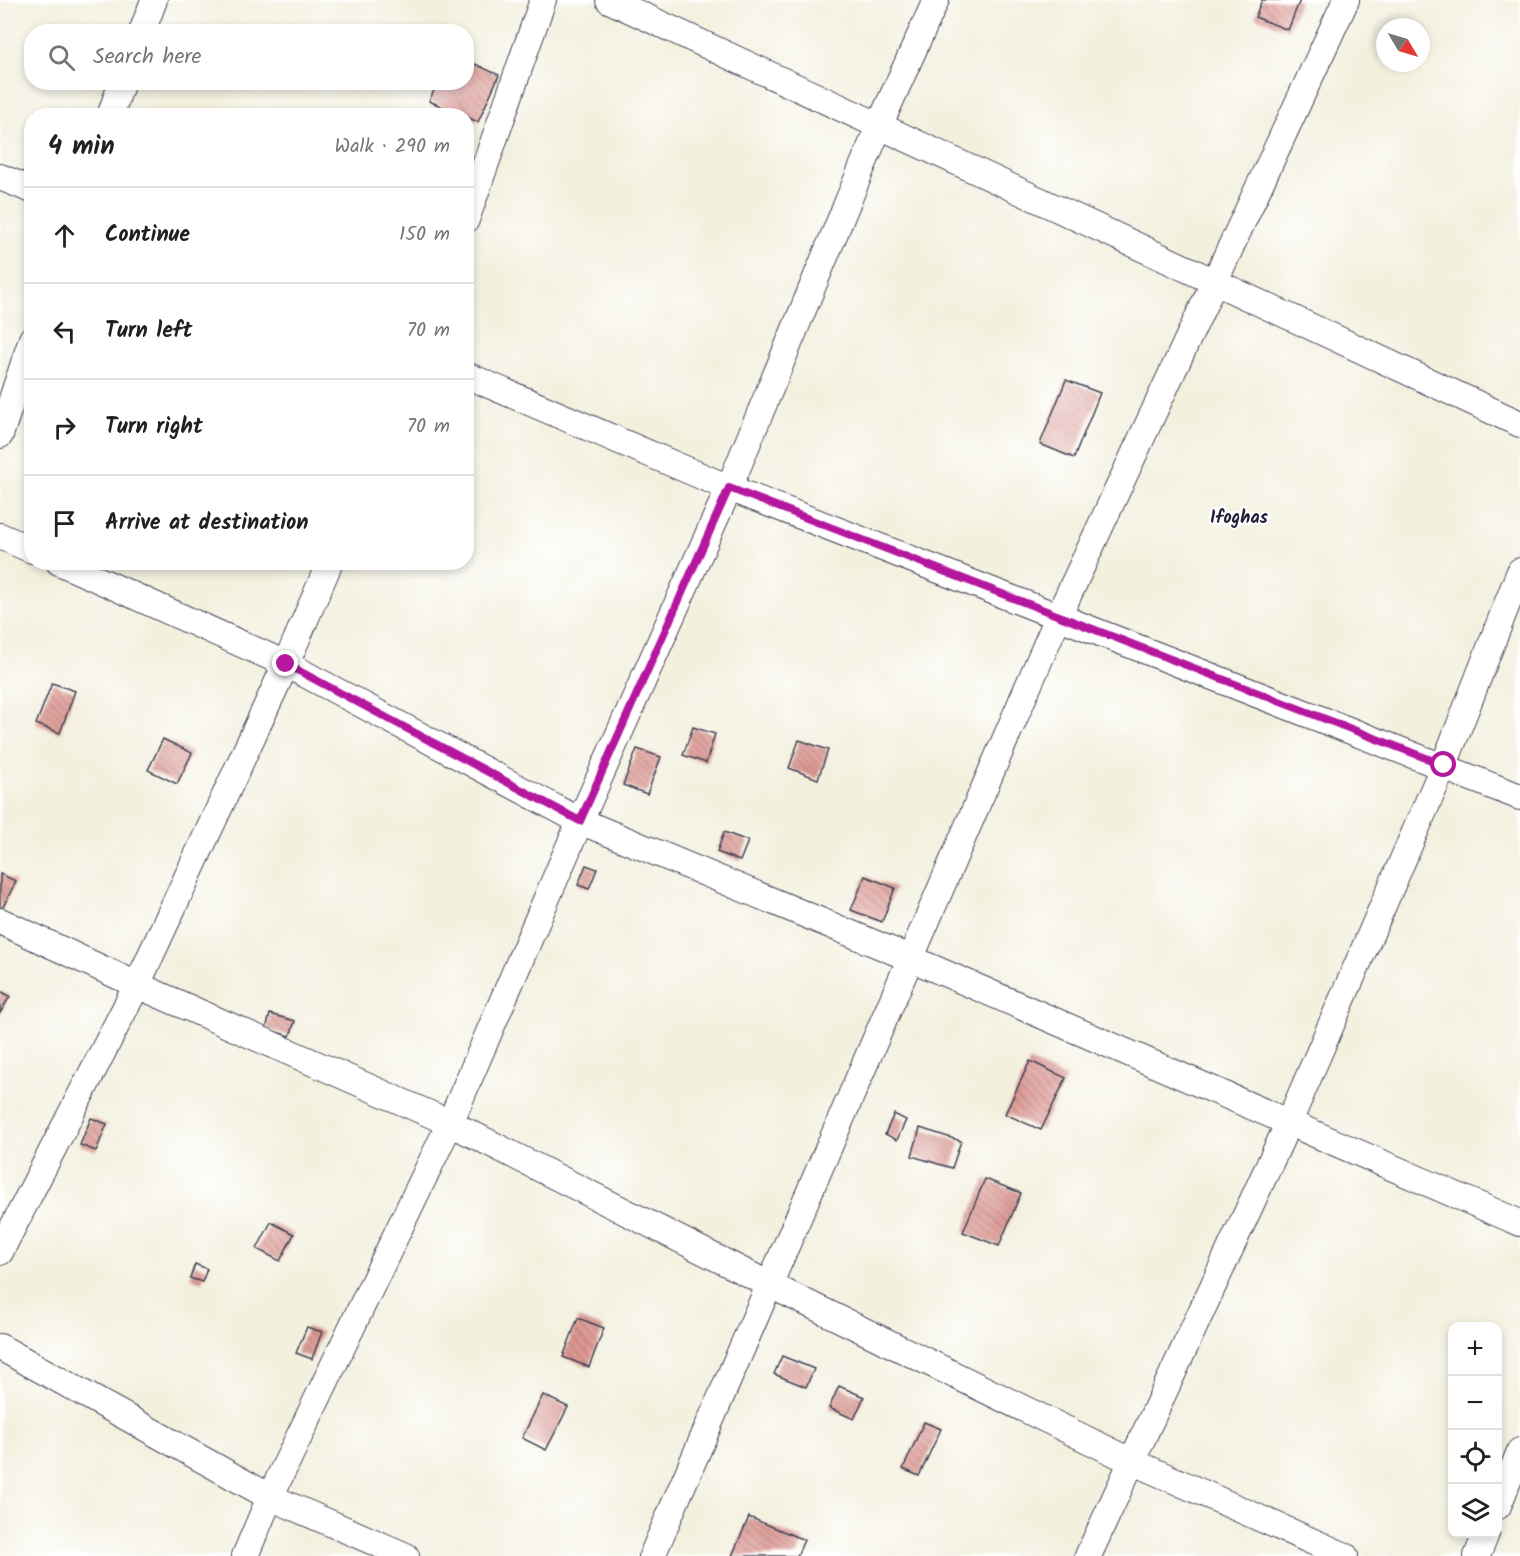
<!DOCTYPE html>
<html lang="en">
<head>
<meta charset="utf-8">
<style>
  body { margin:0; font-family:Kalam,sans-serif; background:#f6f6f6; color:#202124 }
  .controls { position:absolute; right:18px; bottom:18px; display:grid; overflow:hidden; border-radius:12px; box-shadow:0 3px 9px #0003 }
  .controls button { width:54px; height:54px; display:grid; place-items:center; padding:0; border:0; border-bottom:2px solid #e0e0e0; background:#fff; color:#202124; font:30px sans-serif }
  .compass { position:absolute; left:1376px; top:18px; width:54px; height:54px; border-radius:50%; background:#fff; box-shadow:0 3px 9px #0003; rotate:128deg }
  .stop { position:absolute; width:18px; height:18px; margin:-14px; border:4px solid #b5179e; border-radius:50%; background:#fff }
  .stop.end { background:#b5179e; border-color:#fff; box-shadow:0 2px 6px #0008 }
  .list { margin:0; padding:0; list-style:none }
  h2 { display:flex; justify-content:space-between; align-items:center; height:78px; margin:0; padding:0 24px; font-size:26px }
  h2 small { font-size:20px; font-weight:400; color:#757577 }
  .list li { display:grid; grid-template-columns:39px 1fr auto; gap:18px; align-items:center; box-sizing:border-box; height:96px; padding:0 24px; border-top:2px solid #e0e0e0 }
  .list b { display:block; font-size:22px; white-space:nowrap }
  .list em { font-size:20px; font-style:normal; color:#757577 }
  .icon { flex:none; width:33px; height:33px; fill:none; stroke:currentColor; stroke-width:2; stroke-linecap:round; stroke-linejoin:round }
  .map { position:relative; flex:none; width:1520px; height:1556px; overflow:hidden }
  .search { position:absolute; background:#fff; box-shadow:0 3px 9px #0003; left:24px; top:24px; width:450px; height:66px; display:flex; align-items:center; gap:15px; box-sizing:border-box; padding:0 21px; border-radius:24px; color:#757577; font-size:22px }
  .panel { position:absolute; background:#fff; box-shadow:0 3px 9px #0003; left:24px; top:108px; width:450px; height:462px; border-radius:24px }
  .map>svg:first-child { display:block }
  .building { fill:url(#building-back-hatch) }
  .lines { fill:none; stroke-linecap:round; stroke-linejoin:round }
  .street-casing { stroke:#414153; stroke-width:28 }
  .street { stroke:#fff; stroke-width:26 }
  .route { stroke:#b5179e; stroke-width:8 }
  .labels { text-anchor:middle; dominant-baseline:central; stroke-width:4.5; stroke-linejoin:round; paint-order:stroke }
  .quarter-label { font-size:18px; font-weight:bold; fill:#22223b; stroke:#fff }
</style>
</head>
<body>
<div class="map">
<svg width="1520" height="1556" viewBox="0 0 1520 1556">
  <defs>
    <pattern id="building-back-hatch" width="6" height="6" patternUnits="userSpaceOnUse" patternTransform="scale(1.5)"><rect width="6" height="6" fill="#dd9792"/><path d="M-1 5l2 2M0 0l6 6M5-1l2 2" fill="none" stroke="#b37b78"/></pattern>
  </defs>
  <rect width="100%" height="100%" fill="#fff"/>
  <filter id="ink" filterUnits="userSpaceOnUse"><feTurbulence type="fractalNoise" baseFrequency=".0167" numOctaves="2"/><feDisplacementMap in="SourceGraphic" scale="12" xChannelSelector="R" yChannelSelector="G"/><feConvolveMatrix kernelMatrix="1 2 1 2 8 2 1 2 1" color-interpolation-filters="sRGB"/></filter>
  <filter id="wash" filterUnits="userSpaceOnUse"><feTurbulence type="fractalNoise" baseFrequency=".008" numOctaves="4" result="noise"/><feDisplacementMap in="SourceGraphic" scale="24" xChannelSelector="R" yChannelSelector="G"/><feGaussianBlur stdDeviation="1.35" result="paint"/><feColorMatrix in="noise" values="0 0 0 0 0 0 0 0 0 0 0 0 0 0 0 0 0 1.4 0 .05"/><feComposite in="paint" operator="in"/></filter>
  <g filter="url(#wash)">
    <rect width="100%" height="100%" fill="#f3f0de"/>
    <g id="blocks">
      <!-- building -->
      <g class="building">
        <polygon points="1262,0 1300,0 1288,30 1255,17"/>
        <polygon points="466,60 499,75 478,122 429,101 438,82 466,82"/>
        <polygon points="1066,380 1100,393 1074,458 1040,444"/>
        <polygon points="52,683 75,691 60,733 36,724"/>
        <polygon points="693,727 715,734 706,763 683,755"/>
        <polygon points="163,739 192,753 177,784 148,770"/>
        <polygon points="799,740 828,750 818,779 789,768"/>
        <polygon points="637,749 661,757 647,794 623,785"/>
        <polygon points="724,832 748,841 740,861 717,852"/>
        <polygon points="586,865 597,869 589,889 578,885"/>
        <polygon points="0,874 16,881 0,913"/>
        <polygon points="865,876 895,888 882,922 851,910"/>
        <polygon points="0,991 10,996 0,1013"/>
        <polygon points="270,1014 295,1021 290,1036 266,1029"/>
        <polygon points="1030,1061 1066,1078 1041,1130 1005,1114"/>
        <polygon points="894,1114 906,1120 897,1140 885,1134"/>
        <polygon points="91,1118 107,1124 96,1151 80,1145"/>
        <polygon points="920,1128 961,1141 952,1168 912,1156"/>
        <polygon points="985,1179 1021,1193 999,1246 963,1232"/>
        <polygon points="271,1222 294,1234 280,1261 257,1249"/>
        <polygon points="195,1264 207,1269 202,1282 190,1278"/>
        <polygon points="578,1318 604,1328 589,1367 563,1357"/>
        <polygon points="307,1327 322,1332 312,1359 296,1353"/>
        <polygon points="782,1356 814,1369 806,1387 774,1374"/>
        <polygon points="839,1386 864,1397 854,1419 829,1408"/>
        <polygon points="543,1395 568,1407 546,1450 522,1438"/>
        <polygon points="924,1422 941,1429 919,1476 903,1469"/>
        <polygon points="749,1517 804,1540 797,1556 732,1556"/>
      </g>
    </g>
  </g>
  <g filter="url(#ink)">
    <use href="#blocks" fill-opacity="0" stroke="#414153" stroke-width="1.5"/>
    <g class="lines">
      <!-- street casing -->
      <g class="street-casing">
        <g id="street">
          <polyline points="609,0 1520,424"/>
          <polyline points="142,32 154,0"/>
          <polyline points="110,116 122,82"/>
          <polyline points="0,177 32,190"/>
          <polyline points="466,220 543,0"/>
          <polyline points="466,375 729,488 1520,797"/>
          <polyline points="0,435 32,339"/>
          <polyline points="0,536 32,550"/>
          <polyline points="59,562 286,664 580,821 912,959 1520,1223"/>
          <polyline points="0,921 137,985 450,1123 770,1285 1131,1461 1345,1556"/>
          <polyline points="0,1252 137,985 286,664 330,562"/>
          <polyline points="0,1347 270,1497 406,1556"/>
          <polyline points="1498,1506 1520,1451"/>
          <polyline points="245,1556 270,1497 450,1123 580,821 729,488 880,124 936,0"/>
          <polyline points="652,1556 1059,615 1346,0"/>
          <polyline points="1088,1556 1289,1122 1444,765 1520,571"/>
          <polyline points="1477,1556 1486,1534"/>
        </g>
      </g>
      <!-- street -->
      <use href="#street" class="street"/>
    </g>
  </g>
  <g class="lines" filter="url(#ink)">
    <!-- route -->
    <polyline class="route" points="286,664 580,821 729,488 1444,765"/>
  </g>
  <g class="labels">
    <!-- quarter labels -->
    <g class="quarter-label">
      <text x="1239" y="518">Ifoghas</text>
    </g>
  </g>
</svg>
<div class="controls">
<button>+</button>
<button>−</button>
<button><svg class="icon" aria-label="locate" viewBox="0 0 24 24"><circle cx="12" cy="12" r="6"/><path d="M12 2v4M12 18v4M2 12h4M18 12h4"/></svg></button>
<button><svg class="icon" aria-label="layers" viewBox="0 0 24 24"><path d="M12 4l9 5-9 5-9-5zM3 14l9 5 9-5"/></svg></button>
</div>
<svg class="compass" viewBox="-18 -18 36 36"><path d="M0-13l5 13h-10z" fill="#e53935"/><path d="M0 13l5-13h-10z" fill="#757577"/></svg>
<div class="stop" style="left:1444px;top:765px"></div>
<div class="stop end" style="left:286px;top:664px"></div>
<div class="search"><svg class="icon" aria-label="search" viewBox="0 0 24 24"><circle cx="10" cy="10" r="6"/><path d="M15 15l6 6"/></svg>Search here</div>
<section class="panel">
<h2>4 min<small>Walk · 290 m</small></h2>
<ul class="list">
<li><svg class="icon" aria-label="ahead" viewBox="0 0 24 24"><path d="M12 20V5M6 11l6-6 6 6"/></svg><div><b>Continue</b></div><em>150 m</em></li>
<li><svg class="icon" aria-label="left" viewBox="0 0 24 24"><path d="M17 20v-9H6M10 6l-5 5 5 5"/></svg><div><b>Turn left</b></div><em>70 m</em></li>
<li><svg class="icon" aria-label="right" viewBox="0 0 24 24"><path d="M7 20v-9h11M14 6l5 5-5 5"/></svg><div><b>Turn right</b></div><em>70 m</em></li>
<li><svg class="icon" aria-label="arrive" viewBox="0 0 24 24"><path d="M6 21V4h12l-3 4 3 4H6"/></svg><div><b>Arrive at destination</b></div></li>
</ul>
</section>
</div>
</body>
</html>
